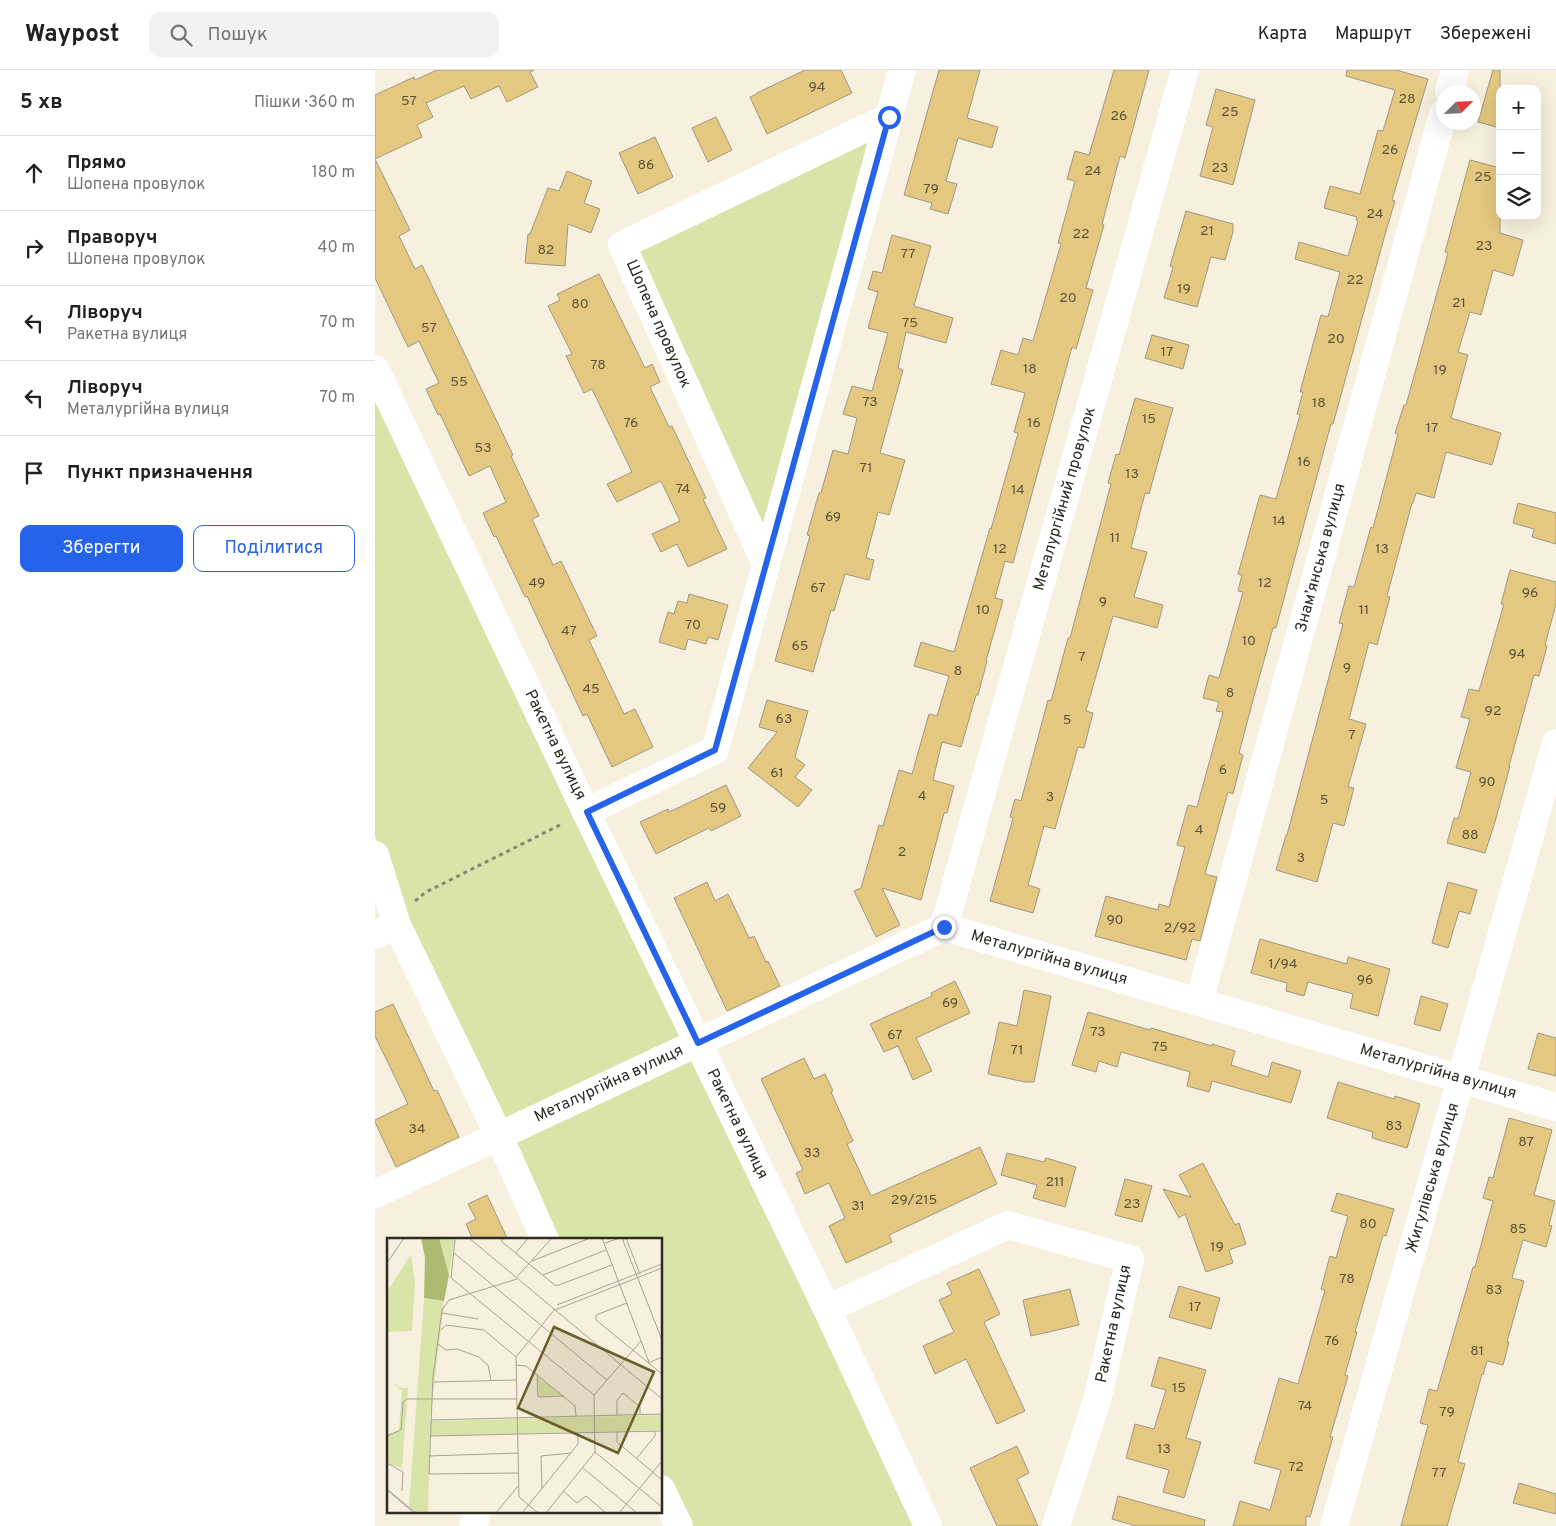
<!DOCTYPE html>
<html lang="uk">
<head>
<meta charset="utf-8">
<style>
  body { margin:0; font-family:Overpass,sans-serif; background:#f2f2f2; color:#202124 }
  .controls { position:absolute; right:15px; top:15px; display:grid; overflow:hidden; border-radius:10px; box-shadow:0 5px 20px #0002 }
  .controls button { width:45px; height:45px; display:grid; place-items:center; padding:0; border:0; border-bottom:1px solid #e0e0e0; background:#fff; color:#202124; font:25px sans-serif }
  .compass { position:absolute; left:1061px; top:15px; width:45px; height:45px; border-radius:50%; background:#fff; box-shadow:0 5px 20px #0002; rotate:66deg }
  .stop { position:absolute; width:15px; height:15px; margin:-11px; border:4px solid #2563eb; border-radius:50%; background:#fff }
  .stop.end { background:#2563eb; border-color:#fff; box-shadow:0 1px 5px #0008 }
  .list { margin:0; padding:0; list-style:none }
  h2 { display:flex; justify-content:space-between; align-items:center; height:65px; margin:0; padding:0 20px; font-size:21px }
  h2 small { font-size:16px; font-weight:400; color:#757577 }
  .list li { display:grid; grid-template-columns:32px 1fr auto; gap:15px; align-items:center; box-sizing:border-box; height:75px; padding:0 20px; border-top:1px solid #e0e0e0 }
  .list b { display:block; font-size:19px; white-space:nowrap }
  .list p { margin:0; font-size:16px; white-space:nowrap; color:#757577 }
  .list em { font-size:16px; font-style:normal; color:#757577 }
  .actions { display:flex; gap:10px; padding:15px 20px }
  .actions a { flex:1; padding:11px 0; border:1px solid #2563eb; border-radius:10px; text-align:center; font-size:18px; color:#2563eb }
  .actions .main { background:#2563eb; color:#fff }
  .icon { flex:none; width:28px; height:28px; fill:none; stroke:currentColor; stroke-width:2; stroke-linecap:round; stroke-linejoin:round }
  .map { position:relative; flex:none; width:1181px; height:1456px; overflow:hidden }
  header { display:flex; align-items:center; gap:30px; box-sizing:border-box; height:70px; padding:0 25px; background:#fff; border-bottom:1px solid #e0e0e0 }
  header strong { font-size:24px }
  nav { display:flex; gap:28px; margin-inline-start:auto; font-size:18px }
  .search { width:350px; height:45px; background:#f2f2f2; display:flex; align-items:center; gap:12px; box-sizing:border-box; padding:0 18px; border-radius:10px; color:#757577; font-size:19px }
  main { display:flex }
  aside { flex:1; background:#fff }
  .map>svg:first-child { display:block }
  .green { fill:#d9e4a9 }
  .building { fill:#e4c87f; stroke:#9f9887 }
  .lines { fill:none; stroke-linecap:round; stroke-linejoin:round }
  .path { stroke:#8a8579; stroke-width:3; stroke-dasharray:4 4; stroke-linecap:butt }
  .minor { stroke:#fff; stroke-width:28 }
  .route { stroke:#2563eb; stroke-width:6 }
  .labels { text-anchor:middle; dominant-baseline:central; stroke-width:5; stroke-linejoin:round; paint-order:stroke }
  .number-label { font-size:14px; fill:#5c523b }
  .street-label { font-size:16px; fill:#2e2b24; stroke:#fff }
  .inset-road { fill:none; stroke:#a7a194; stroke-width:1 }
  .view { fill:#6a5e2b; fill-opacity:0.15; stroke:#6a5e2b; stroke-width:2.5 }
  .inset-edge { fill:none; stroke:#2e2b24; stroke-width:2.5 }
</style>
</head>
<body>
<header>
<strong>Waypost</strong>
<div class="search"><svg class="icon" aria-label="search" viewBox="0 0 24 24"><circle cx="10" cy="10" r="6"/><path d="M15 15l6 6"/></svg>Пошук</div>
<nav><a>Карта</a><a>Маршрут</a><a>Збережені</a></nav>
</header>
<main>
<aside>
<h2>5 хв<small>Пішки · 360 m</small></h2>
<ul class="list">
<li><svg class="icon" aria-label="ahead" viewBox="0 0 24 24"><path d="M12 20V5M6 11l6-6 6 6"/></svg><div><b>Прямо</b><p>Шопена провулок</p></div><em>180 m</em></li>
<li><svg class="icon" aria-label="right" viewBox="0 0 24 24"><path d="M7 20v-9h11M14 6l5 5-5 5"/></svg><div><b>Праворуч</b><p>Шопена провулок</p></div><em>40 m</em></li>
<li><svg class="icon" aria-label="left" viewBox="0 0 24 24"><path d="M17 20v-9H6M10 6l-5 5 5 5"/></svg><div><b>Ліворуч</b><p>Ракетна вулиця</p></div><em>70 m</em></li>
<li><svg class="icon" aria-label="left" viewBox="0 0 24 24"><path d="M17 20v-9H6M10 6l-5 5 5 5"/></svg><div><b>Ліворуч</b><p>Металургійна вулиця</p></div><em>70 m</em></li>
<li><svg class="icon" aria-label="arrive" viewBox="0 0 24 24"><path d="M6 21V4h12l-3 4 3 4H6"/></svg><div><b>Пункт призначення</b></div></li>
</ul>
<div class="actions"><a class="main">Зберегти</a><a>Поділитися</a></div>
</aside>
<div class="map">
<svg width="1181" height="1456" viewBox="0 0 1181 1456">
  <rect width="100%" height="100%" fill="#f8f0de"/>
  <!-- green -->
  <g class="green">
    <polygon points="494,71 388,456 264,181"/>
    <polygon points="0,327 543,1456 313,1456 286,1403 286,1170 178,1170 30,852 10,788 0,766"/>
  </g>
  <!-- building -->
  <g class="building">
    <polygon points="62,0 159,0 155,2 163,17 132,32 124,16 96,29 89,16 51,33 58,47 42,55 47,67 0,89 0,25 39,7 40,10"/>
    <polygon points="430,0 466,0 477,23 392,64 375,27 382,24 382,23"/>
    <polygon points="564,0 605,0 592,48 623,57 617,78 583,68 571,111 582,114 573,144 555,139 557,133 529,125"/>
    <polygon points="739,0 774,0 750,88 745,86 727,154 729,155 711,218 718,220 701,279 697,277 638,493 630,491 620,528 628,530 611,591 612,591 603,625 601,625 586,677 567,672 558,710 579,716 572,743 569,743 546,830 507,818 525,855 501,867 479,821 486,818 504,755 508,756 524,700 537,704 554,644 562,646 574,606 539,596 546,572 579,582 615,458 616,459 643,363 639,362 650,323 616,314 626,280 643,285 648,268 658,271 686,174 683,173 700,111 692,109 700,81 714,85"/>
    <polygon points="972,0 1021,0 1053,9 1017,130 1020,131 1011,161 958,354 956,354 901,558 898,558 881,619 864,683 868,685 858,724 853,722 830,804 842,807 825,871 817,869 811,890 720,866 731,826 783,840 784,834 794,837 810,777 802,775 813,735 822,737 848,642 841,641 844,632 828,628 834,605 844,608 868,522 863,521 867,505 863,504 885,425 901,429 925,345 922,344 928,322 925,322 946,245 953,247 965,202 920,189 924,172 973,186 983,151 981,150 982,147 949,138 955,116 985,124 1003,60 1008,61 1020,20 971,6"/>
    <polygon points="1118,0 1125,0 1125,58 1103,52"/>
    <polygon points="841,19 880,30 858,115 825,106 838,57 831,55"/>
    <polygon points="341,47 357,80 333,92 317,58"/>
    <polygon points="280,67 298,107 263,124 244,83"/>
    <polygon points="0,89 35,160 24,166 40,199 47,195 138,385 136,386 164,446 157,449 178,495 186,491 222,566 214,570 249,644 260,639 278,677 237,697 212,644 208,646 152,526 150,527 121,466 119,467 108,443 131,432 115,396 94,406 65,344 63,345 51,319 64,313 44,271 33,277 0,208"/>
    <polygon points="1095,90 1125,98 1125,163 1148,170 1138,206 1118,200 1106,245 1095,242 1083,282 1093,285 1076,348 1126,363 1117,395 1071,382 1059,428 1041,423 1038,433 1037,433 1012,526 1015,527 1002,575 994,572 974,649 991,654 973,717 979,718 969,756 958,753 942,812 901,800 911,765 912,765 968,554 964,553 974,516 979,517 996,457 998,458 1023,364 1020,363 1029,335 1031,335 1073,183 1070,182"/>
    <polygon points="192,101 217,111 209,133 225,139 216,163 193,154 190,196 150,193 153,164 155,164 173,118 184,121"/>
    <polygon points="811,141 858,154 858,162 850,190 836,187 822,237 789,228 798,197 795,196"/>
    <polygon points="517,165 556,176 539,236 578,248 571,273 531,262 523,298 528,300 505,383 530,390 514,445 503,442 491,488 499,490 494,510 470,504 459,541 456,540 438,602 400,591 435,466 432,465 444,423 446,423 458,380 473,384 482,348 468,344 477,316 497,321 513,263 493,258 503,222 493,219 498,201 507,203"/>
    <polygon points="224,204 270,298 277,294 285,312 275,317 294,357 297,356 331,428 328,429 352,479 313,497 302,474 286,482 277,464 305,451 286,411 242,432 232,414 257,402 217,319 209,323 191,286 197,284 173,236 185,230 182,224"/>
    <polygon points="777,265 814,275 808,299 770,288"/>
    <polygon points="760,328 798,338 774,424 770,423 756,478 772,482 759,527 788,535 782,558 738,546 711,641 718,643 709,678 703,677 680,759 669,756 653,815 665,819 658,843 615,831 638,748 635,747 640,729 646,731 673,630 676,631 693,568 695,568 736,414 733,413 741,384 744,385"/>
    <polygon points="1143,433 1181,443 1181,474 1157,467 1159,459 1138,453"/>
    <polygon points="1135,500 1181,512 1181,534 1170,575 1172,576 1164,606 1159,605 1134,696 1135,696 1120,752 1110,783 1072,773 1079,748 1083,749 1096,702 1081,698 1095,649 1086,647 1094,619 1104,621 1129,534 1126,534"/>
    <polygon points="314,524 353,535 343,570 333,567 331,574 313,569 310,580 284,572 293,542 299,544 303,531 312,533"/>
    <polygon points="392,630 433,641 420,687 430,695 420,707 437,720 423,737 373,698 402,662 384,657"/>
    <polygon points="351,715 366,746 336,761 334,758 281,784 265,752 293,739 294,742"/>
    <polygon points="332,812 340,831 353,824 374,868 379,866 391,892 393,891 405,916 352,941 299,828"/>
    <polygon points="1073,812 1102,820 1095,844 1084,841 1073,878 1057,873"/>
    <polygon points="885,869 972,894 973,887 1015,899 1003,946 975,938 978,924 933,912 929,926 911,921 912,913 876,903"/>
    <polygon points="580,911 595,943 541,968 557,1001 538,1010 523,976 509,982 495,954 557,926 556,923"/>
    <polygon points="649,920 676,926 659,1012 650,1012 613,1004 624,952 642,956"/>
    <polygon points="1046,926 1073,934 1065,961 1039,954"/>
    <polygon points="18,934 59,1021 62,1020 84,1067 21,1097 0,1052 0,1050 33,1034 0,966 0,942"/>
    <polygon points="713,942 775,960 776,958 837,976 837,974 860,981 856,995 893,1007 897,992 926,1001 916,1033 837,1011 834,1022 812,1016 815,1002 746,982 742,997 724,991 721,1002 697,995"/>
    <polygon points="1163,963 1181,968 1181,1006 1153,999"/>
    <polygon points="429,988 439,1009 450,1004 458,1021 456,1022 478,1071 472,1074 496,1126 605,1077 622,1114 514,1165 517,1172 471,1193 454,1156 470,1148 454,1113 430,1124 421,1103 428,1100 386,1009"/>
    <polygon points="963,1012 1019,1029 1020,1026 1045,1034 1032,1078 997,1068 998,1062 952,1048"/>
    <polygon points="1134,1048 1177,1060 1159,1125 1180,1131 1174,1155 1177,1156 1171,1177 1148,1170 1137,1208 1149,1211 1132,1272 1134,1272 1128,1295 1112,1291 1108,1305 1107,1304 1083,1392 1090,1394 1072,1456 1026,1456 1053,1355 1045,1353 1054,1319 1062,1321 1098,1197 1100,1197 1118,1131 1108,1128 1114,1107 1118,1108"/>
    <polygon points="632,1083 669,1092 671,1088 701,1097 690,1137 658,1128 662,1115 626,1105"/>
    <polygon points="828,1093 860,1155 864,1153 871,1174 854,1180 858,1193 831,1202 810,1144 804,1148 788,1119 816,1127 804,1105"/>
    <polygon points="750,1109 777,1116 767,1152 740,1145"/>
    <polygon points="962,1123 1019,1139 1011,1166 1008,1165 980,1262 982,1262 970,1305 973,1306 955,1367 958,1367 935,1447 931,1446 931,1456 858,1456 865,1431 895,1440 906,1400 879,1393 885,1372 886,1372 904,1308 923,1314 950,1220 946,1219 955,1186 961,1188 973,1146 956,1141"/>
    <polygon points="112,1125 133,1170 98,1170 91,1154 101,1149 93,1134"/>
    <polygon points="604,1199 625,1244 609,1252 650,1341 622,1354 591,1289 560,1304 548,1276 579,1262 564,1230 577,1224 572,1213"/>
    <polygon points="804,1216 845,1228 836,1259 794,1247"/>
    <polygon points="695,1219 704,1255 656,1266 648,1230"/>
    <polygon points="784,1287 831,1300 811,1368 826,1372 809,1428 788,1422 794,1400 751,1388 760,1354 779,1359 791,1320 776,1316"/>
    <polygon points="642,1376 654,1403 642,1409 663,1456 622,1456 595,1398"/>
    <polygon points="1144,1413 1181,1424 1181,1444 1138,1433"/>
    <polygon points="743,1426 830,1450 829,1456 761,1456 737,1449"/>
  </g>
  <g class="lines">
    <!-- path -->
    <polyline class="path" points="40,831 51,822 187,754"/>
    <!-- minor -->
    <g class="minor">
      <polyline points="1074,22 1080,0"/>
      <polyline points="0,299 211,742 452,1239 553,1456"/>
      <polyline points="391,494 247,175 514,47"/>
      <polyline points="211,742 340,680 527,0"/>
      <polyline points="0,785 22,855 124,1066 170,1170"/>
      <polyline points="569,857 810,0"/>
      <polyline points="0,865 22,855"/>
      <polyline points="824,932 1068,44"/>
      <polyline points="0,1124 569,857 1181,1037"/>
      <polyline points="452,1239 633,1155 755,1189 722,1330 681,1456"/>
      <polyline points="286,1419 304,1456"/>
      <polyline points="98,1456 102,1442"/>
      <polyline points="959,1456 1181,673"/>
    </g>
  </g>
  <g class="lines">
    <!-- route -->
    <polyline class="route" points="514,47 340,680 212,742 323,973 569,857"/>
  </g>
  <g class="labels">
    <!-- number labels -->
    <g class="number-label">
      <text x="442" y="17">94</text>
      <text x="1032" y="29">28</text>
      <text x="34" y="31">57</text>
      <text x="855" y="42">25</text>
      <text x="744" y="46">26</text>
      <text x="1015" y="80">26</text>
      <text x="271" y="95">86</text>
      <text x="845" y="98">23</text>
      <text x="718" y="101">24</text>
      <text x="1108" y="107">25</text>
      <text x="556" y="119">79</text>
      <text x="1000" y="144">24</text>
      <text x="832" y="161">21</text>
      <text x="706" y="164">22</text>
      <text x="1109" y="176">23</text>
      <text x="171" y="180">82</text>
      <text x="533" y="184">77</text>
      <text x="980" y="210">22</text>
      <text x="809" y="219">19</text>
      <text x="693" y="228">20</text>
      <text x="1084" y="233">21</text>
      <text x="205" y="234">80</text>
      <text x="535" y="253">75</text>
      <text x="54" y="258">57</text>
      <text x="961" y="269">20</text>
      <text x="792" y="282">17</text>
      <text x="223" y="295">78</text>
      <text x="655" y="299">18</text>
      <text x="1065" y="300">19</text>
      <text x="84" y="312">55</text>
      <text x="495" y="332">73</text>
      <text x="944" y="333">18</text>
      <text x="774" y="349">15</text>
      <text x="256" y="353">76</text>
      <text x="659" y="353">16</text>
      <text x="1057" y="358">17</text>
      <text x="108" y="378">53</text>
      <text x="929" y="392">16</text>
      <text x="491" y="398">71</text>
      <text x="757" y="404">13</text>
      <text x="308" y="419">74</text>
      <text x="643" y="420">14</text>
      <text x="458" y="447">69</text>
      <text x="904" y="451">14</text>
      <text x="740" y="468">11</text>
      <text x="625" y="479">12</text>
      <text x="1007" y="479">13</text>
      <text x="162" y="513">49</text>
      <text x="890" y="513">12</text>
      <text x="443" y="518">67</text>
      <text x="1155" y="523">96</text>
      <text x="728" y="532">9</text>
      <text x="608" y="540">10</text>
      <text x="989" y="540">11</text>
      <text x="318" y="555">70</text>
      <text x="194" y="561">47</text>
      <text x="874" y="571">10</text>
      <text x="425" y="576">65</text>
      <text x="1142" y="584">94</text>
      <text x="707" y="587">7</text>
      <text x="972" y="598">9</text>
      <text x="583" y="601">8</text>
      <text x="216" y="619">45</text>
      <text x="855" y="623">8</text>
      <text x="1118" y="641">92</text>
      <text x="409" y="649">63</text>
      <text x="692" y="650">5</text>
      <text x="977" y="665">7</text>
      <text x="848" y="700">6</text>
      <text x="402" y="703">61</text>
      <text x="1112" y="712">90</text>
      <text x="547" y="726">4</text>
      <text x="675" y="727">3</text>
      <text x="949" y="730">5</text>
      <text x="343" y="738">59</text>
      <text x="824" y="760">4</text>
      <text x="1095" y="765">88</text>
      <text x="527" y="782">2</text>
      <text x="926" y="788">3</text>
      <text x="740" y="850">90</text>
      <text x="805" y="858">2/92</text>
      <text x="908" y="894">1/94</text>
      <text x="990" y="910">96</text>
      <text x="575" y="933">69</text>
      <text x="723" y="962">73</text>
      <text x="520" y="965">67</text>
      <text x="785" y="977">75</text>
      <text x="642" y="980">71</text>
      <text x="1019" y="1056">83</text>
      <text x="42" y="1059">34</text>
      <text x="1151" y="1072">87</text>
      <text x="437" y="1083">33</text>
      <text x="680" y="1112">211</text>
      <text x="539" y="1130">29/215</text>
      <text x="757" y="1134">23</text>
      <text x="483" y="1136">31</text>
      <text x="993" y="1154">80</text>
      <text x="1143" y="1159">85</text>
      <text x="842" y="1177">19</text>
      <text x="972" y="1209">78</text>
      <text x="1119" y="1220">83</text>
      <text x="820" y="1237">17</text>
      <text x="957" y="1271">76</text>
      <text x="1102" y="1281">81</text>
      <text x="804" y="1318">15</text>
      <text x="930" y="1336">74</text>
      <text x="1072" y="1342">79</text>
      <text x="789" y="1379">13</text>
      <text x="921" y="1397">72</text>
      <text x="1064" y="1403">77</text>
    </g>
    <!-- street labels -->
    <g class="street-label">
      <text transform="translate(283 254) rotate(66)">Шопена провулок</text>
      <text transform="translate(690 429) rotate(-74)">Металургійний провулок</text>
      <text transform="translate(946 488) rotate(-75)">Знам’янська вулиця</text>
      <text transform="translate(180 675) rotate(64)">Ракетна вулиця</text>
      <text transform="translate(674 888) rotate(16)">Металургійна вулиця</text>
      <text transform="translate(1063 1002) rotate(16)">Металургійна вулиця</text>
      <text transform="translate(234 1014) rotate(-25)">Металургійна вулиця</text>
      <text transform="translate(362 1054) rotate(64)">Ракетна вулиця</text>
      <text transform="translate(1058 1108) rotate(-74)">Жигулівська вулиця</text>
      <text transform="translate(739 1254) rotate(-78)">Ракетна вулиця</text>
    </g>
  </g>
  <!-- overview -->
  <g transform="translate(12 1168)">
    <rect width="275" height="275" fill="#f8f0de"/>
    <path d="M52,0H68L62,37ZM24,16L28,44L25,93L0,94V54ZM37,60L57,63L43,183L275,177V192L43,198L41,275H30L22,268ZM0,139L13,150H21L15,230L0,226V196L12,192L15,153ZM151,139L174,157L152,158Z" fill="#d9e4a9"/>
    <path d="M34,0H52L62,37L57,63L37,60L38,20Z" fill="#adba71"/>
    <path class="inset-road" d="M82,0L275,161M116,0L114,3L169,48L225,27M215,0L262,124M235,0L275,102M239,0L253,36M68,2L64,40L207,157M218,5L233,0M67,15L220,142M129,15L141,0M145,23L203,0M0,25L17,0M156,37L219,12M129,40L165,0M130,41L62,62L55,72L46,139L42,236L131,235M240,65L209,77V82L275,136M170,67L275,26M168,72L275,30M55,75L91,81M54,92L59,87L97,92L129,119L132,259L151,275M51,106L59,112L70,111L92,119L101,127L104,142M129,119L168,71M261,125L275,119M129,127L139,128L188,168L189,178M150,136L151,159L177,158M47,144L129,142M230,177V162L236,155L253,169V177M44,182L275,176M230,194V204L275,242M0,198L14,192L16,164L20,161H130M43,198L275,193M208,214L275,269M42,218L131,215M249,221L268,198V193M0,225L16,234L15,253M196,230L250,275M155,250L154,218L184,215M0,251L29,275M0,252L27,275M176,253L190,265L199,258L219,275M109,275L131,248M135,275L191,206V195M159,275L208,214L207,157L254,103M232,275L275,223"/>
    <path class="view" d="M167,89L267,134L231,215L131,170Z"/>
    <rect width="275" height="275" class="inset-edge"/>
  </g>
</svg>
<div class="controls">
<button>+</button>
<button>−</button>
<button><svg class="icon" aria-label="layers" viewBox="0 0 24 24"><path d="M12 4l9 5-9 5-9-5zM3 14l9 5 9-5"/></svg></button>
</div>
<svg class="compass" viewBox="-18 -18 36 36"><path d="M0-13l5 13h-10z" fill="#e53935"/><path d="M0 13l5-13h-10z" fill="#757577"/></svg>
<div class="stop" style="left:514px;top:47px"></div>
<div class="stop end" style="left:569px;top:857px"></div>
</div>
</main>
</body>
</html>
